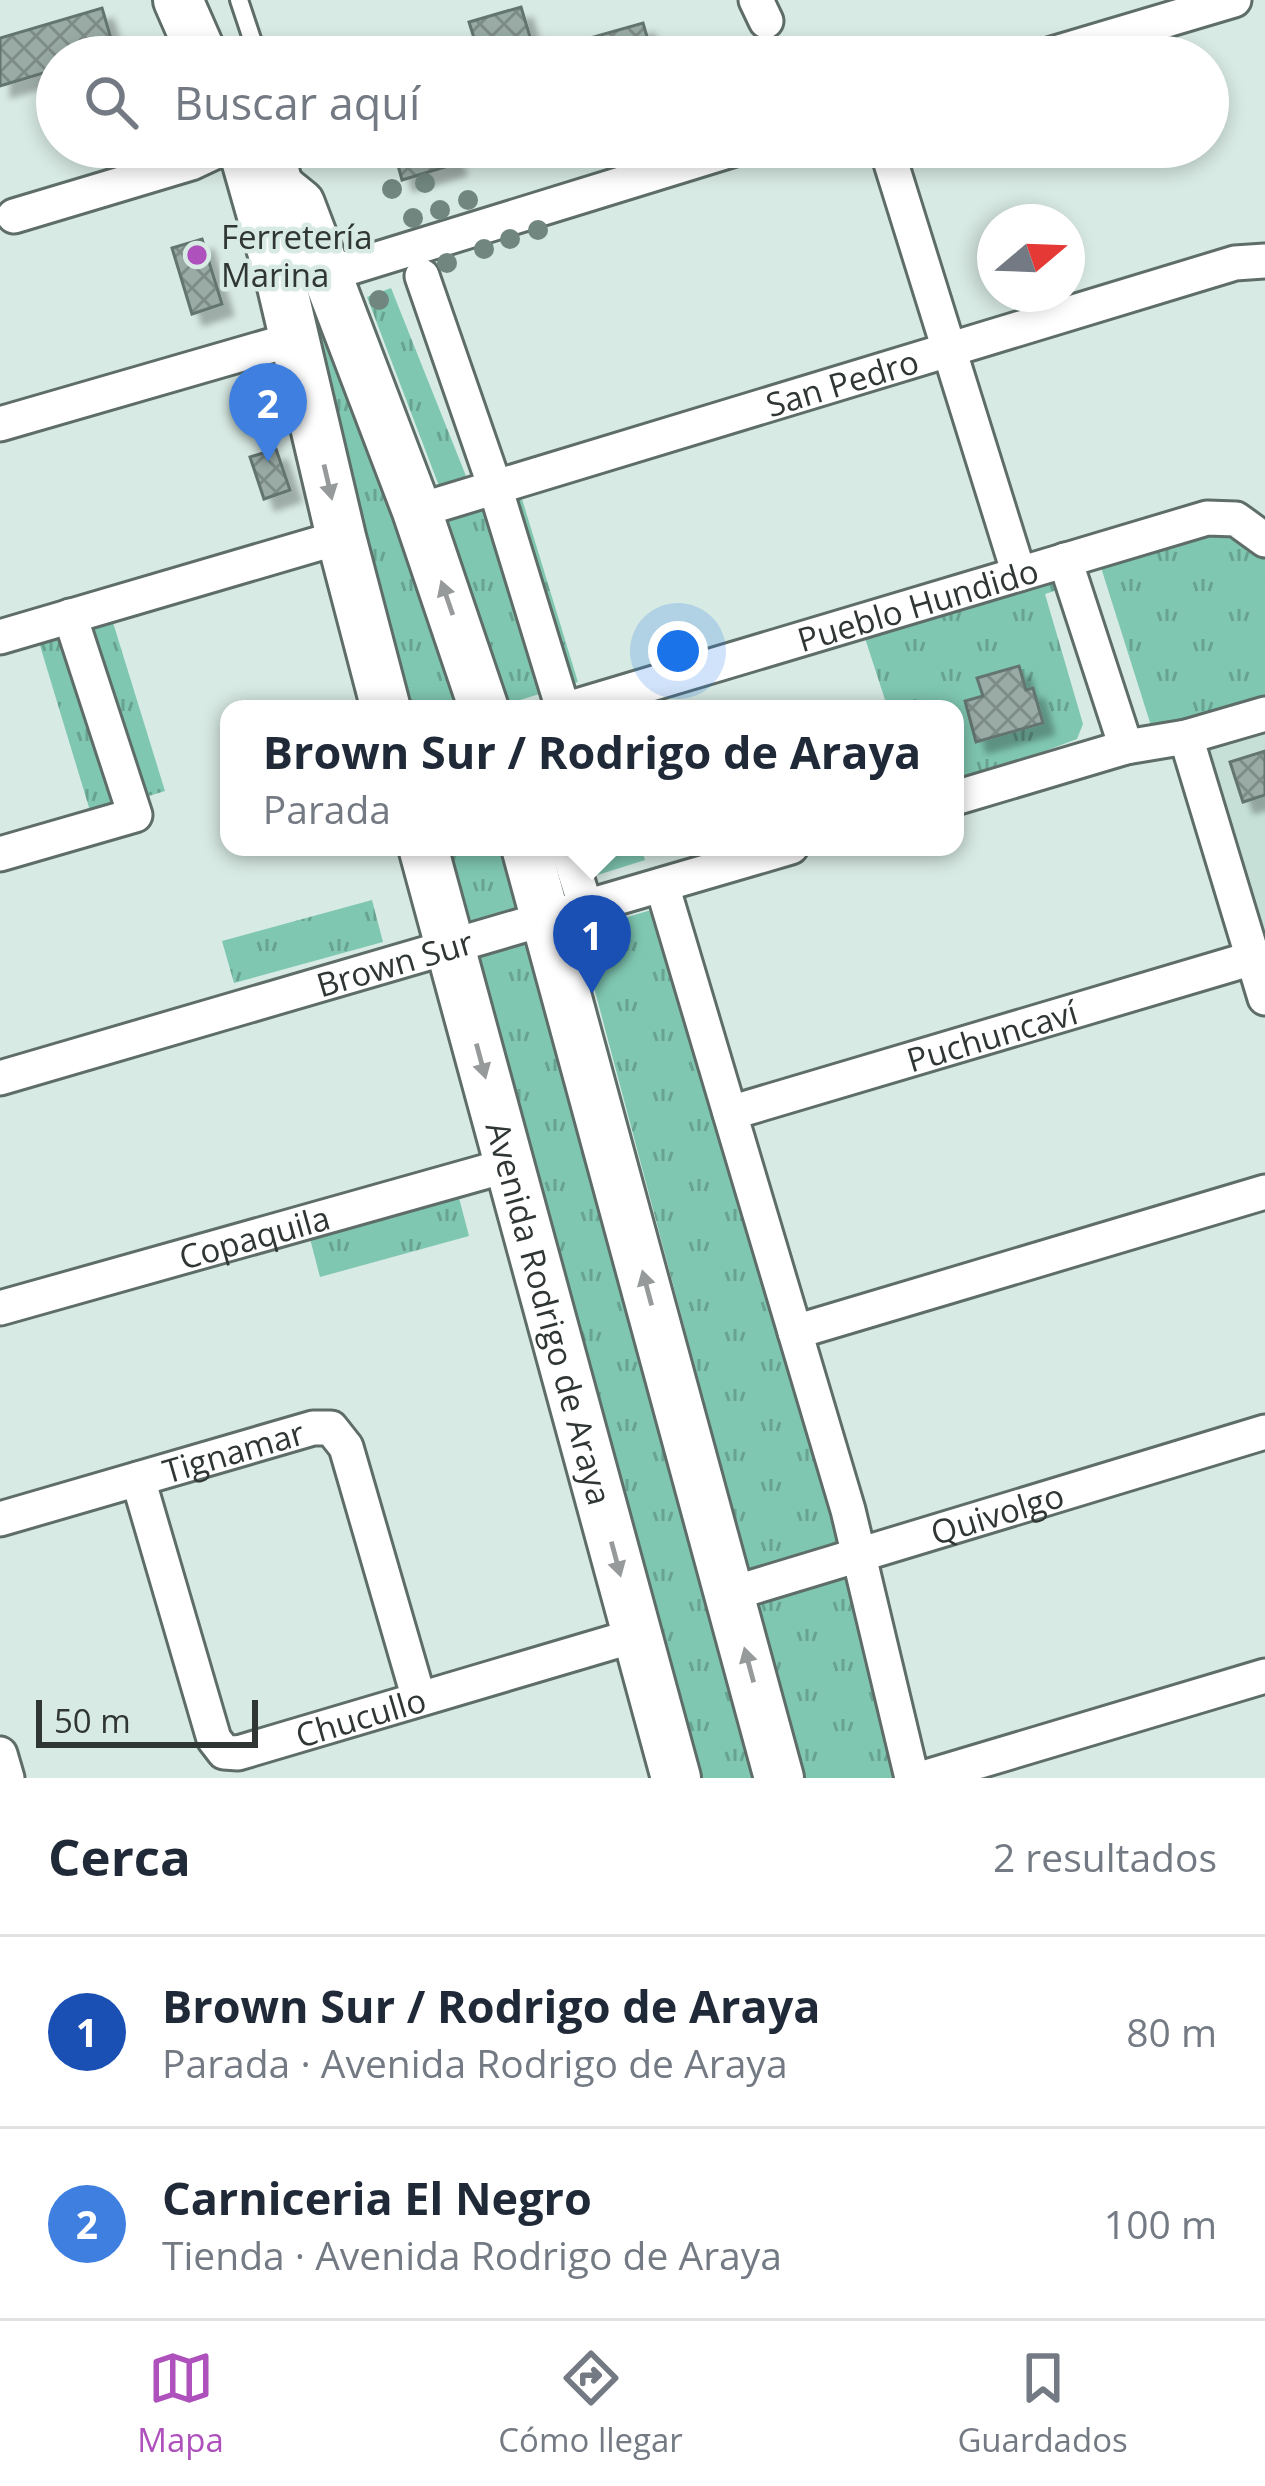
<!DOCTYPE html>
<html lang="es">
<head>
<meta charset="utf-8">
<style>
  body { margin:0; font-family:"Open Sans",sans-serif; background:#f2f2f3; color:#1f2937 }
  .compass { position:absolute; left:977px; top:204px; width:108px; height:108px; border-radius:50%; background:#fff; box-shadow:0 6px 18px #0003; rotate:71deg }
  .scale { position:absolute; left:36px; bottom:30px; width:222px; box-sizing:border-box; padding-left:12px; border:6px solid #2f3634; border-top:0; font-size:33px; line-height:42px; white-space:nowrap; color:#2f3634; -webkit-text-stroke:9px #d8eae4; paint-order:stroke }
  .you { position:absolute; left:678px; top:651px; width:42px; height:42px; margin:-30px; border:9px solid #fff; border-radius:50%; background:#1a73e8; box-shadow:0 0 0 18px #1a73e833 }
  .badge { display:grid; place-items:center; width:78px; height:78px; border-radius:50%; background:#ae51bc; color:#fff; font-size:39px; font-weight:700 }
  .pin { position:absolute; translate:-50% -99px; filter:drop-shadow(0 3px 6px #0008) }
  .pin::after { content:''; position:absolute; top:63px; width:42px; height:36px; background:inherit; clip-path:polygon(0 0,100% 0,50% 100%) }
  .popup { position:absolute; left:220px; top:700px; width:744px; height:156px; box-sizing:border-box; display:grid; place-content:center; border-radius:24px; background:#fff; filter:drop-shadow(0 3px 9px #0005); font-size:39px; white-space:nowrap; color:#747a83 }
  .popup b { font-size:45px; color:#1f2937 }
  .popup::after { content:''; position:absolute; left:50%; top:100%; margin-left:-24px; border:24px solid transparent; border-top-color:#fff }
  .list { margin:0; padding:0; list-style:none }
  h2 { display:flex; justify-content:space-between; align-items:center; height:156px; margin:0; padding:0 48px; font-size:51px }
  h2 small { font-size:39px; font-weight:400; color:#747a83 }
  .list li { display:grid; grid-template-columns:78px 1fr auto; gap:36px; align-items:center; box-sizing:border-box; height:192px; padding:0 48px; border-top:3px solid #e0e1e3 }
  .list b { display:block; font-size:45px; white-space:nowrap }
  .list p { margin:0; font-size:39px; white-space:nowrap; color:#747a83 }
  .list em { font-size:39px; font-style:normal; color:#747a83 }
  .icon { flex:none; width:66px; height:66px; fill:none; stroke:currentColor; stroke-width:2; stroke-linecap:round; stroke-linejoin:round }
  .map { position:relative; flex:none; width:1265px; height:1778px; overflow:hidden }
  .search { position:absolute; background:#fff; box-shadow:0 6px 18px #0003; left:36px; right:36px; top:36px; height:132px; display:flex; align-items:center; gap:30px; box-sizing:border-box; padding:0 42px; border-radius:66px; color:#747a83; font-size:45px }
  .sheet { height:540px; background:#fff }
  nav { display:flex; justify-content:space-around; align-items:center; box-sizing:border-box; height:168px; border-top:3px solid #e0e1e3; background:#fff; font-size:33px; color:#747a83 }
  nav a { display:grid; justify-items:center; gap:6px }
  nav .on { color:#ae51bc }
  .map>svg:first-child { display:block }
  .built { fill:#c6e0d7 }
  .grass { fill:url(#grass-tufts) }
  .building { fill:url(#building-cross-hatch); stroke:#64746f; stroke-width:3; filter:url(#shadow) }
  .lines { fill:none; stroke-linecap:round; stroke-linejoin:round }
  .service-casing { stroke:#5e6d68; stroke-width:22 }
  .minor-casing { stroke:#5e6d68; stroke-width:39 }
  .secondary-casing { stroke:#5e6d68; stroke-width:54 }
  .service { stroke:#fff; stroke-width:16 }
  .minor { stroke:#fff; stroke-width:33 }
  .secondary { stroke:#fff; stroke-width:48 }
  .tree { fill:#71867f }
  .oneway { fill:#979a9a }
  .poi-dot { fill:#ae51bc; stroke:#d8eae4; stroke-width:4.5 }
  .labels { text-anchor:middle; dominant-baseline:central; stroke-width:9; stroke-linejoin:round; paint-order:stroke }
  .poi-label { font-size:33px; fill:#2f3634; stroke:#d8eae4; text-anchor:start }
  .street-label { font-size:33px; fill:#2f3634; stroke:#d8eae4 }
</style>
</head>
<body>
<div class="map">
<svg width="1265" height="1778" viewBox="0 0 1265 1778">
  <defs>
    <pattern id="grass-tufts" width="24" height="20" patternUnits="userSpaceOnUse" patternTransform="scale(3)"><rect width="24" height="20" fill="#7fc7b1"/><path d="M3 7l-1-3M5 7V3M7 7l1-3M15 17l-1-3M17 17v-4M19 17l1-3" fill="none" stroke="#68a291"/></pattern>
    <pattern id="building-cross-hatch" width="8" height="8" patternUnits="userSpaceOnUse" patternTransform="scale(3)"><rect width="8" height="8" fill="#9aaba5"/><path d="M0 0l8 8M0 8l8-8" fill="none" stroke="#7e8c87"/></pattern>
    <filter id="shadow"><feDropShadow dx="11" dy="11" stdDeviation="3" flood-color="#0004"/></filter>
  </defs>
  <rect width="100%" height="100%" fill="#d8eae4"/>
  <!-- built -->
  <polygon class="built" points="1265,732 1265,941 1201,750"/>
  <!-- grass -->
  <g class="grass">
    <polygon points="308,282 465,709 405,709 303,334"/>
    <polygon points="391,288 466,476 439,486 367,297"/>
    <polygon points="522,499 578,682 504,705 449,521"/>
    <polygon points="1216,526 1265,546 1265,699 1153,732 1098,558"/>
    <polygon points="1056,572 1067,587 1045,594 1083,724 1077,739 955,785 955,709 888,709 863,632"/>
    <polygon points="111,616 165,791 91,814 38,639"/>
    <polygon points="447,847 503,847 753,1778 693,1778"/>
    <polygon points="579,847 641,847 645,860 588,878"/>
    <polygon points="372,900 383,942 234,983 222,941"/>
    <polygon points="658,908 841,1544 749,1570 579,931"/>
    <polygon points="458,1194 469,1236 320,1277 309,1235"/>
    <polygon points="853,1573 900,1778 797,1778 751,1606"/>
  </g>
  <!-- building -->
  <g class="building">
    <polygon points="521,7 536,57 480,57 469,22"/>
    <polygon points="102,8 115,52 97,57 57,57 57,69 0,86 0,38"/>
    <polygon points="643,23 653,57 596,57 590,38"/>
    <polygon points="393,147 449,147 455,164 402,180"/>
    <polygon points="202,239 222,304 192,314 172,248"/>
    <polygon points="276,449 290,490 264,499 250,457"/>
    <polygon points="1019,666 1026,690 1033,688 1043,723 976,742 965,701 983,696 977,678"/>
    <polygon points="1265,751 1265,795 1243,802 1230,762"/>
  </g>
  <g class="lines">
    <!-- service casing -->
    <g class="service-casing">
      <g id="service">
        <polyline points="239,0 258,57"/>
        <polyline points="284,147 295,186"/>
      </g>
    </g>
    <!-- minor casing -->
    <g class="minor-casing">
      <g id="minor">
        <polyline points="756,0 766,21"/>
        <polyline points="1042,57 1234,0"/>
        <polyline points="886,147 1019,574"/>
        <polyline points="14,216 191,163 225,147"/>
        <polyline points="329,274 741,147"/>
        <polyline points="422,276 495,487 563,709"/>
        <polyline points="0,424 294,339"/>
        <path id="s1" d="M417,511L1235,263L1265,261"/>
        <polyline points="1065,560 1126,747"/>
        <polyline points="0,637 341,537"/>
        <path id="s2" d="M567,709L1207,518L1236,519L1265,540"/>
        <polyline points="1186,737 1265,998"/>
        <polyline points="955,798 1126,747 1186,737 1265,714"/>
        <polyline points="567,847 586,908"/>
        <polyline points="0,854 135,815 70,616"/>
        <polyline points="662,885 848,1510 912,1778"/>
        <path id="s3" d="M0,1078L791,847"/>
        <path id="s4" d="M730,1113L1253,958"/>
        <path id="s5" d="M0,1308L509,1165"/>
        <polyline points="795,1332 1265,1192"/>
        <path id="s6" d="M138,1479L214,1739L224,1752L238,1753L637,1635"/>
        <path id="s7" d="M0,1519L313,1428H331L346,1447L419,1699"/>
        <path id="s8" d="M730,1594L1265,1432"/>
        <polyline points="0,1754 7,1778"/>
        <polyline points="923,1778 1265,1676"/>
      </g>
    </g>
    <!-- secondary casing -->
    <g class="secondary-casing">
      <g id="secondary">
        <polyline points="178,0 203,57"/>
        <polyline points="245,156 282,286 341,537 386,709"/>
        <polyline points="247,161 300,204 417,511 484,709"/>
        <path id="s9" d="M423,847L676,1778"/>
        <polyline points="526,847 779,1778"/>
      </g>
    </g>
    <!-- service -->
    <use href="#service" class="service"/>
    <!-- minor -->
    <use href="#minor" class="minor"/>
    <!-- secondary -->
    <use href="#secondary" class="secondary"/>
  </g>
  <!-- trees -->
  <g class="tree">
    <circle cx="425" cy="183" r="10"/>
    <circle cx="392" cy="189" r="10"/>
    <circle cx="468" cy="200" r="10"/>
    <circle cx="440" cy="210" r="10"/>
    <circle cx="413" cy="218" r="10"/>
    <circle cx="538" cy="230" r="10"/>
    <circle cx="510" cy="239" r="10"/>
    <circle cx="484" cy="249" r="10"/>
    <circle cx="447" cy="263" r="10"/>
    <circle cx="379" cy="300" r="10"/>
  </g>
  <!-- one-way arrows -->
  <defs><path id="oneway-solid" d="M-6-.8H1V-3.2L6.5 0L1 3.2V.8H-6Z" transform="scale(3)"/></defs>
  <g class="oneway">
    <use href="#oneway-solid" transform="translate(328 482) rotate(77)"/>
    <use href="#oneway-solid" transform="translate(447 598) rotate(-109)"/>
    <use href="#oneway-solid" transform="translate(481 1061) rotate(75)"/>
    <use href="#oneway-solid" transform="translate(647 1288) rotate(-105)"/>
    <use href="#oneway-solid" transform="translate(616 1559) rotate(75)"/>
    <use href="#oneway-solid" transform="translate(749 1665) rotate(-105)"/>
  </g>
  <!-- markers -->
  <circle class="poi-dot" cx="197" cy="255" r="12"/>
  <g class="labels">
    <!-- poi labels -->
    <g class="poi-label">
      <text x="221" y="236">Ferretería<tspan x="221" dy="38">Marina</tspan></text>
    </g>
    <!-- street labels -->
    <g class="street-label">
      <text stroke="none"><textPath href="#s1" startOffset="444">San Pedro</textPath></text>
      <text stroke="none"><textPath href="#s2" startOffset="366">Pueblo Hundido</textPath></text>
      <text stroke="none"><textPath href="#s3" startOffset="411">Brown Sur</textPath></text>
      <text stroke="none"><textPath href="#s4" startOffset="273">Puchuncaví</textPath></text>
      <text stroke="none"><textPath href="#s5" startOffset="264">Copaquila</textPath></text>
      <text stroke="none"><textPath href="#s9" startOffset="483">Avenida Rodrigo de Araya</textPath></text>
      <text stroke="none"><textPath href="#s7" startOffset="243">Tignamar</textPath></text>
      <text stroke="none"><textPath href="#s8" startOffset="279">Quivolgo</textPath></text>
      <text stroke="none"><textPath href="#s6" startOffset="429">Chucullo</textPath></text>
    </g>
  </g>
</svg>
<svg class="compass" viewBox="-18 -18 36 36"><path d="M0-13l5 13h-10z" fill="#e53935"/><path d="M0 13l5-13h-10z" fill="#747a83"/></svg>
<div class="scale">50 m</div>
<div class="you"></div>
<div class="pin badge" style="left:592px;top:994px;background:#1a4fb4">1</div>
<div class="popup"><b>Brown Sur / Rodrigo de Araya</b>Parada</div>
<div class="pin badge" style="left:268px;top:462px;background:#3f7fe0">2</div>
<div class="search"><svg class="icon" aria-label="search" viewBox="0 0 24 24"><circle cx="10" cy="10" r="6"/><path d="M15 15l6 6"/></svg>Buscar aquí</div>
</div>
<section class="sheet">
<h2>Cerca<small>2 resultados</small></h2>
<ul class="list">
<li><span class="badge" style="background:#1a4fb4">1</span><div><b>Brown Sur / Rodrigo de Araya</b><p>Parada · Avenida Rodrigo de Araya</p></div><em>80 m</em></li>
<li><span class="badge" style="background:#3f7fe0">2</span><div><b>Carniceria El Negro</b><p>Tienda · Avenida Rodrigo de Araya</p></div><em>100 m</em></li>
</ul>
</section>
<nav>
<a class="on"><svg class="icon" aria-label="map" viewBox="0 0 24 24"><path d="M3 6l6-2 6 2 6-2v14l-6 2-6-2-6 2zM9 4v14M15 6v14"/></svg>Mapa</a>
<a><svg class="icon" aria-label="directions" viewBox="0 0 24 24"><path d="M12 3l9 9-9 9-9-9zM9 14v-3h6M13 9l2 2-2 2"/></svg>Cómo llegar</a>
<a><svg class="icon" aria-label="saved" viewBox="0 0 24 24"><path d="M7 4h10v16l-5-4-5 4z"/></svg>Guardados</a>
</nav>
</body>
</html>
